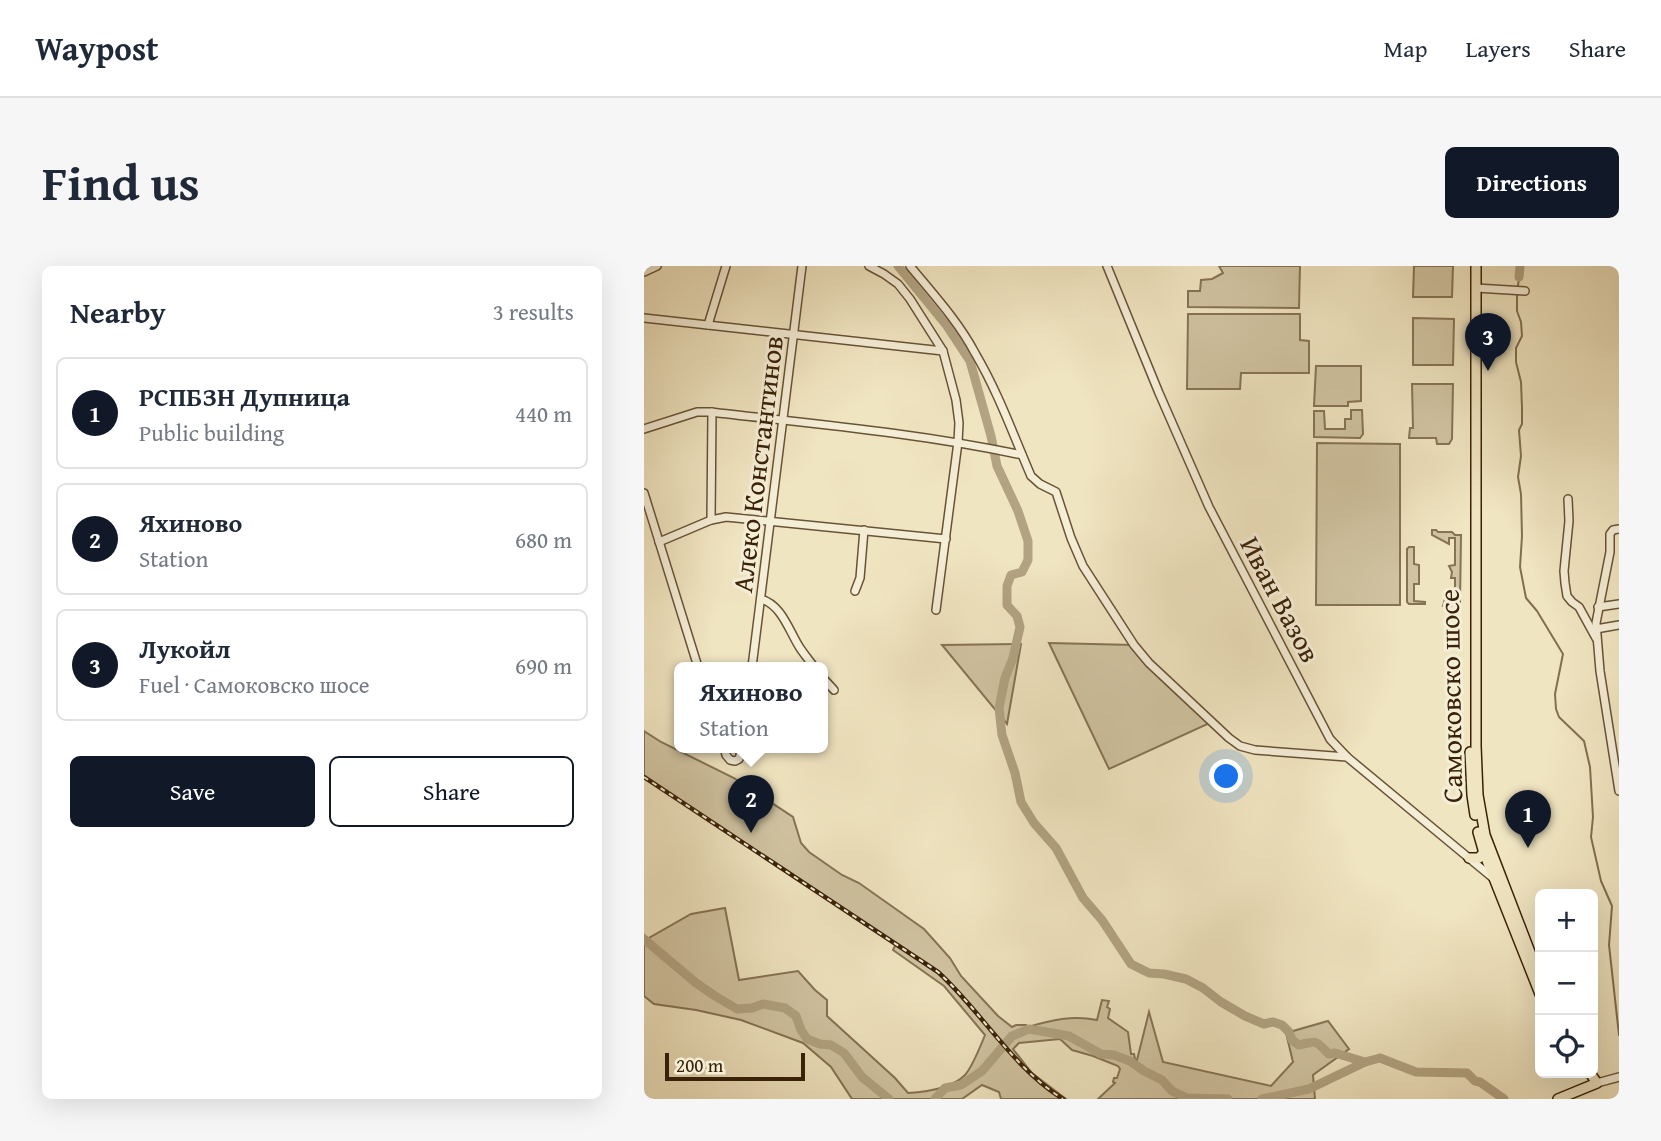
<!DOCTYPE html>
<html lang="en">
<head>
<meta charset="utf-8">
<style>
  body { margin:0; font-family:"Gentium Book Plus",serif; background:#f6f6f7; color:#1f2937 }
  .controls { position:absolute; right:21px; bottom:21px; display:grid; overflow:hidden; border-radius:10px; box-shadow:0 7px 28px #0002 }
  .controls button { width:63px; height:63px; display:grid; place-items:center; padding:0; border:0; border-bottom:2px solid #e0e1e3; background:#fff; color:#1f2937; font:35px sans-serif }
  .scale { position:absolute; left:21px; bottom:18px; width:140px; box-sizing:border-box; padding-left:7px; border:4px solid #3a2208; border-top:0; font-size:19px; line-height:24px; white-space:nowrap; color:#3a2208; -webkit-text-stroke:5px #f5eed7; paint-order:stroke }
  .you { position:absolute; left:583px; top:511px; width:24px; height:24px; margin:-18px; border:5px solid #fff; border-radius:50%; background:#1a73e8; box-shadow:0 0 0 10px #1a73e833 }
  .badge { display:grid; place-items:center; width:46px; height:46px; border-radius:50%; background:#111827; color:#fff; font-size:23px; font-weight:700 }
  .pin { position:absolute; translate:-50% -58px; filter:drop-shadow(0 2px 4px #0008) }
  .pin::after { content:''; position:absolute; top:37px; width:24px; height:21px; background:inherit; clip-path:polygon(0 0,100% 0,50% 100%) }
  .popup { position:absolute; left:30px; top:396px; width:154px; height:91px; box-sizing:border-box; display:grid; place-content:center; border-radius:10px; background:#fff; filter:drop-shadow(0 2px 5px #0005); font-size:23px; white-space:nowrap; color:#747a83 }
  .popup b { font-size:26px; color:#1f2937 }
  .popup::after { content:''; position:absolute; left:50%; top:100%; margin-left:-14px; border:14px solid transparent; border-top-color:#fff }
  .list { margin:0; padding:0; list-style:none }
  h2 { display:flex; justify-content:space-between; align-items:center; height:91px; margin:0; padding:0 28px; font-size:30px }
  h2 small { font-size:23px; font-weight:400; color:#747a83 }
  .list li { display:grid; grid-template-columns:46px 1fr auto; gap:21px; align-items:center; box-sizing:border-box; height:112px; margin:0 14px 14px; padding:0 14px; border:2px solid #e0e1e3; border-radius:10px }
  .list b { display:block; font-size:26px; white-space:nowrap }
  .list p { margin:0; font-size:23px; white-space:nowrap; color:#747a83 }
  .list em { font-size:23px; font-style:normal; color:#747a83 }
  .actions { display:flex; gap:14px; padding:21px 28px }
  .actions a { flex:1; padding:16px 0; border:2px solid #111827; border-radius:10px; text-align:center; font-size:24px; color:#111827 }
  .actions .main { background:#111827; color:#fff }
  .icon { flex:none; width:38px; height:38px; fill:none; stroke:currentColor; stroke-width:2; stroke-linecap:round; stroke-linejoin:round }
  .map { position:relative; flex:none; width:975px; height:833px; overflow:hidden; border-radius:10px }
  header { display:flex; align-items:center; gap:42px; box-sizing:border-box; height:98px; padding:0 35px; background:#fff; border-bottom:2px solid #e0e1e3 }
  header strong { font-size:33px }
  nav { display:flex; gap:38px; margin-inline-start:auto; font-size:24px }
  .intro { display:flex; align-items:center; justify-content:space-between; box-sizing:border-box; height:168px; padding:0 42px }
  h1 { margin:0; font-size:49px }
  .button { padding:18px 32px; border-radius:10px; background:#111827; color:#fff; font-size:24px; font-weight:700 }
  main { display:flex; gap:42px; padding:0 42px }
  aside { flex:1; background:#fff; border-radius:10px; box-shadow:0 7px 28px #0002 }
  .map>svg:first-child { display:block }
  .green { fill:#d1c4a2; stroke:#867355; stroke-width:2 }
  .lines { fill:none; stroke-linecap:round; stroke-linejoin:round }
  .stream { stroke:#826f51; stroke-width:2 }
  .river { stroke:#b2a382; stroke-width:9 }
  .minor-casing { stroke:#685336; stroke-width:10 }
  .major-casing { stroke:#3a2208; stroke-width:12 }
  .minor { stroke:#f5eed7; stroke-width:7 }
  .major { stroke:#f0e5c1; stroke-width:9 }
  .rail-casing { stroke:#3a2208; stroke-width:4.5 }
  .rail { stroke:#f5eed7; stroke-width:2; stroke-dasharray:5; stroke-linecap:butt }
  .labels { text-anchor:middle; dominant-baseline:central; stroke-width:6; stroke-linejoin:round; paint-order:stroke }
  .street-label { font-size:28px; fill:#3a2208; stroke:#f5eed7 }
</style>
</head>
<body>
<header>
<strong>Waypost</strong>
<nav><a>Map</a><a>Layers</a><a>Share</a></nav>
</header>
<div class="intro"><h1>Find us</h1><a class="button">Directions</a></div>
<main>
<aside>
<h2>Nearby<small>3 results</small></h2>
<ul class="list">
<li><span class="badge">1</span><div><b>РСПБЗН Дупница</b><p>Public building</p></div><em>440 m</em></li>
<li><span class="badge">2</span><div><b>Яхиново</b><p>Station</p></div><em>680 m</em></li>
<li><span class="badge">3</span><div><b>Лукойл</b><p>Fuel · Самоковско шосе</p></div><em>690 m</em></li>
</ul>
<div class="actions"><a class="main">Save</a><a>Share</a></div>
</aside>
<div class="map">
<svg width="975" height="833" viewBox="0 0 975 833">
  <rect width="100%" height="100%" fill="#f0e5c1"/>
  <filter id="stains"><feTurbulence type="fractalNoise" baseFrequency=".00286" numOctaves="4"/><feColorMatrix values="0 0 0 0 .2 0 0 0 0 .09 0 0 0 0 .02 0 0 0 .5 -.17"/></filter>
  <radialGradient id="worn" r=".72"><stop offset=".6" stop-color="#630" stop-opacity="0"/><stop offset="1" stop-color="#630" stop-opacity=".3"/></radialGradient>
  <!-- green -->
  <g class="green">
    <polygon points="575,0 656,0 655,42 544,41 544,25 556,25 557,14 568,13 579,7"/>
    <polygon points="770,0 809,0 808,31 769,31"/>
    <polygon points="544,48 656,48 656,74 665,75 665,107 597,107 596,123 543,123"/>
    <polygon points="769,52 810,53 809,99 769,99"/>
    <polygon points="672,100 717,100 717,135 704,136 704,140 670,140"/>
    <polygon points="768,118 809,118 808,173 805,178 793,178 792,172 765,172 766,162 769,162"/>
    <polygon points="707,144 718,144 719,168 716,172 670,171 670,145 680,145 681,163 701,163 701,153 707,153"/>
    <polygon points="673,177 756,178 756,339 672,339"/>
    <polygon points="788,264 792,264 794,266 808,266 811,269 817,269 816,337 807,337 807,340 799,340 801,333 811,332 811,312 807,312 808,306 805,300 811,299 811,272 805,272 805,278 788,269"/>
    <polygon points="765,281 770,281 770,298 775,299 775,318 770,318 770,335 781,336 781,338 765,338 763,336 763,283"/>
    <polygon points="405,377 490,379 568,456 465,503"/>
    <polygon points="377,378 363,458 298,379"/>
    <path d="M0,465L17,476L90,512L149,551L157,577L165,586L198,609L215,617L280,663L306,692L317,710L354,750L368,761L372,759H382L384,761C407,754 429,749 453,754L458,734L465,735L463,741L466,743L464,752L484,766L487,788H490L492,798L505,746L519,796L627,820L649,796L642,767L684,755L705,783L669,809L671,833H454L471,817L469,816L470,812H473L476,803L474,800L449,790L428,784L416,773L375,777L369,783L388,807L422,833H357L355,826L338,819L318,833H208L187,801L159,777L97,754L52,744L10,738L0,730V669L3,673L47,648L81,642L95,714L154,705L171,724L183,734V750L251,812L264,827C282,826 307,823 321,809C328,801 337,779 341,769L300,720L249,684L252,678L0,511Z"/>
  </g>
  <g class="lines">
    <!-- stream -->
    <g class="stream">
      <polyline points="874,20 875,11"/>
      <polyline points="873,26 873,45 877,56 878,70 872,82 872,96 877,116 878,142 878,158 875,164 877,190 874,211 877,228 878,270 876,301 882,332 893,345 919,388 911,428 912,443 915,451 940,475 946,501 949,551 947,571 957,615 968,640 965,679 975,769"/>
    </g>
    <!-- river -->
    <g class="river">
      <path d="M254,0L303,60L326,95L347,170L353,200L374,245L384,275V294L378,306L367,309L363,320V339L373,350L376,361L369,392L361,412L355,442L358,469L371,507L377,536L390,557L412,582L439,632L458,654L487,698L505,707L520,708L542,713L559,722L577,736L601,750L620,758L629,756L638,759L645,766L648,774L655,779C675,774 671,775 685,788L691,787L721,796"/>
      <polyline points="875,11 876,0"/>
      <polyline points="0,673 52,717 71,730 93,743 108,742 119,738 141,742 152,750 157,764 163,773 176,778 187,779 200,787 218,811 245,833"/>
      <polyline points="291,833 301,822 317,819 338,805 368,770 385,763 425,770 457,788 470,789 486,795 500,805 518,814 528,825 543,832 584,833"/>
      <polyline points="618,833 665,823 721,796 736,792 772,806 823,807 831,815 836,816 860,833"/>
    </g>
    <!-- minor casing -->
    <g class="minor-casing">
      <g id="minor">
        <polyline points="225,0 240,8 254,18 266,33 299,85 312,134 315,157 314,176 292,344"/>
        <path d="M266,0C289,28 314,55 331,87C354,126 369,168 387,210L396,218L412,226L427,272L439,300L490,379L505,397L585,472L596,480L611,484L703,491"/>
        <polyline points="463,0 515,127 565,241 686,473 703,491 849,612"/>
        <polyline points="0,6 13,0"/>
        <polyline points="832,22 881,25"/>
        <polyline points="0,52 299,85"/>
        <polyline points="64,59 82,0"/>
        <path d="M0,163L53,146H66C170,158 275,167 378,189"/>
        <polyline points="0,227 54,401"/>
        <polyline points="924,233 925,255 920,305 921,317 923,330 928,336 935,341 952,372"/>
        <polyline points="67,254 68,146"/>
        <polyline points="975,263 969,264 966,268 966,286 952,357 956,405 975,525"/>
        <polyline points="15,276 67,254 82,251 302,273"/>
        <polyline points="211,325 216,312 220,264"/>
        <path d="M117,333C138,339 145,365 156,382C160,388 165,394 170,401"/>
        <polyline points="954,341 975,338"/>
        <polyline points="952,363 975,359"/>
        <polyline points="108,401 158,0"/>
        <polyline points="179,412 190,424"/>
        <polyline points="80,481 82,489 86,494 91,495 95,493 98,481"/>
        <polyline points="953,817 975,811"/>
      </g>
    </g>
    <!-- major casing -->
    <g class="major-casing">
      <g id="major">
        <polyline points="832,0 832,480 834,529 841,569 896,712"/>
        <polyline points="826,486 828,529 831,549"/>
        <polyline points="834,566 840,587 896,728"/>
        <polyline points="825,592 835,592 841,585"/>
        <polyline points="914,833 953,817 946,807"/>
      </g>
    </g>
    <!-- minor -->
    <use href="#minor" class="minor"/>
    <!-- major -->
    <use href="#major" class="major"/>
    <!-- rail casing -->
    <g class="rail-casing">
      <path id="rail" d="M0,511L294,706C338,746 368,801 419,833"/>
    </g>
    <!-- rail -->
    <use href="#rail" class="rail"/>
  </g>
  <g class="labels">
    <!-- street labels -->
    <g class="street-label">
      <text transform="translate(113 198) rotate(-83)">Алеко Константинов</text>
      <text transform="translate(637 333) rotate(62)">Иван Вазов</text>
      <text transform="translate(806 430) rotate(-91)">Самоковско шосе</text>
    </g>
  </g>
  <rect width="100%" height="100%" filter="url(#stains)"/>
  <rect width="100%" height="100%" fill="url(#worn)"/>
</svg>
<div class="controls">
<button>+</button>
<button>−</button>
<button><svg class="icon" aria-label="locate" viewBox="0 0 24 24"><circle cx="12" cy="12" r="6"/><path d="M12 2v4M12 18v4M2 12h4M18 12h4"/></svg></button>
</div>
<div class="scale">200 m</div>
<div class="you"></div>
<div class="pin badge" style="left:884px;top:582px">1</div>
<div class="pin badge" style="left:107px;top:567px">2</div>
<div class="popup"><b>Яхиново</b>Station</div>
<div class="pin badge" style="left:844px;top:105px">3</div>
</div>
</main>
</body>
</html>
